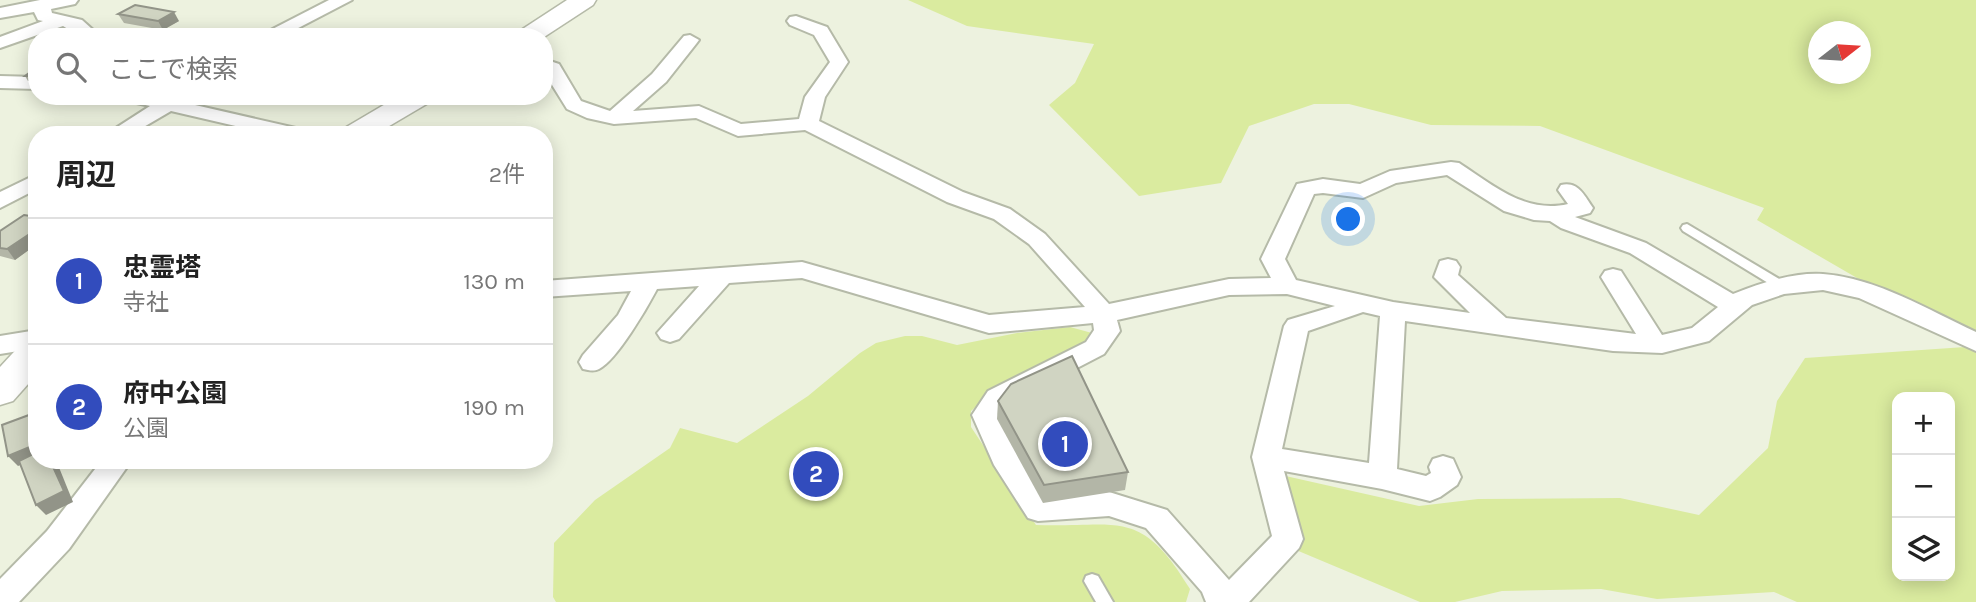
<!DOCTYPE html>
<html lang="ja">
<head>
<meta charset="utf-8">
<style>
  body { margin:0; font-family:Karla,"Noto Sans JP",sans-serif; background:#f6f6f6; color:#222 }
  .controls { position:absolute; right:21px; bottom:21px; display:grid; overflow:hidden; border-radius:14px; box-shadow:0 4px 18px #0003 }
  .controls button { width:63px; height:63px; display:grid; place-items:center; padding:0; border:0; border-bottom:2px solid #e0e0e0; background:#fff; color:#222; font:35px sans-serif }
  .compass { position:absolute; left:1808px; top:21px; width:63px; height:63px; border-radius:50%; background:#fff; box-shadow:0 4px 18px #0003; rotate:73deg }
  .you { position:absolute; left:1349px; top:220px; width:24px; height:24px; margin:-18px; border:5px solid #fff; border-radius:50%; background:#1a73e8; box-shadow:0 0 0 10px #1a73e833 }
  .badge { display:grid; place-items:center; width:46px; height:46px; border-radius:50%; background:#324cbd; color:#fff; font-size:23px; font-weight:700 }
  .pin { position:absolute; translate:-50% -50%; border:4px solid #fff; box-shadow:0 2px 7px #0006 }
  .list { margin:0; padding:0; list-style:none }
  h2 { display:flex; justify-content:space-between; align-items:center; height:91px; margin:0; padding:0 28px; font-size:30px }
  h2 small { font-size:23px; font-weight:400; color:#767676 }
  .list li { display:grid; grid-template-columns:46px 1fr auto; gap:21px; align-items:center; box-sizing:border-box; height:126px; padding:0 28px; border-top:2px solid #e0e0e0 }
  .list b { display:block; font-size:26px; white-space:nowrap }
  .list p { margin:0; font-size:23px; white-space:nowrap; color:#767676 }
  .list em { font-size:23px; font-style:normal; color:#767676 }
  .icon { flex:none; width:38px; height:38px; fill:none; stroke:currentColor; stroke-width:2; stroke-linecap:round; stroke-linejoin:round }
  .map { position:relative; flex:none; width:1976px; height:602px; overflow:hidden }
  .search { position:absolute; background:#fff; box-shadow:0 4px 18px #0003; left:28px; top:28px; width:525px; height:77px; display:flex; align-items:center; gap:18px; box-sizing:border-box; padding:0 24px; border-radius:28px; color:#767676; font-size:26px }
  .panel { position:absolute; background:#fff; box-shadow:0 4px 18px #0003; left:28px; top:126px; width:525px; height:343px; border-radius:28px }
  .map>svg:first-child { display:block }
  .green { fill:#daeb9f; fill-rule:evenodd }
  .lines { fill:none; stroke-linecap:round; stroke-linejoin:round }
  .lane-casing { stroke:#b5baa8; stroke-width:4 }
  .street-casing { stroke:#b5baa8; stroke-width:4 }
  .secondary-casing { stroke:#b5baa8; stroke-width:3 }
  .lane { fill:#fff; fill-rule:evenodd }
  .street { fill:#fff; fill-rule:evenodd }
  .secondary { fill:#fff; fill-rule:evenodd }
  .wall { fill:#b3b6a7 }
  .shaded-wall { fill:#929488 }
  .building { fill:#d0d4c2; stroke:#929488; stroke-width:2 }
</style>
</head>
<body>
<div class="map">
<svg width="1976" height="602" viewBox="0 0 1976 602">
  <rect width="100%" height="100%" fill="#edf2df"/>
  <!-- green -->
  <g class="green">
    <path d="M908,0H1976V335L1876,289L1757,220L1764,208L1540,126L1431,125L1349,104H1314L1249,126L1221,183L1139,196L1049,105L1075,83L1094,44L967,26ZM1818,32H1860V74H1818Z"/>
    <path d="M1070,327L1092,333L1082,345L1000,385L971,411V427L1036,525C1118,528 1140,506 1190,589L1186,602H556L553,597L554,543L595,500L670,448L680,428L737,443L808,396L860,353L876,343L905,336H922L957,345L1017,333Z"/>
    <path d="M1965,347L1976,351V602H1797L1774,592L1657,599L1601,589L1502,591L1455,602H1420L1277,542L1263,471L1419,506L1478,499L1620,498L1699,515L1768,448L1777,401L1805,358ZM1897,397H1950V576H1897Z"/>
  </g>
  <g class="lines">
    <!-- lane casing -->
    <g class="lane-casing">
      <g id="lane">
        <polygon points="1687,224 1786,283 1788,286 1786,289 1778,289 1683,231 1681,228 1683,225"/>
        <polygon points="1092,574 1098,576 1113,602 1096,602 1084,581 1086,576"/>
      </g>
    </g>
    <!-- street casing -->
    <g class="street-casing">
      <g id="street">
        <polygon points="40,0 78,0 75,4 51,9 52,13 82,20 101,37 81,37 63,26 0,48 0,37 43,21 38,20 34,12 0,18 0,8"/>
        <polygon points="329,0 352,0 281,37 257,37"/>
        <path d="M796,16L827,27L848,62L825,97L819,121L963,192L1010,209L1045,234L1109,304L1229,279L1271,278L1261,259L1297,184L1323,179L1360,184L1390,171L1451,162L1459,163C1493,185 1525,214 1568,204L1558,190L1561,185C1578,181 1584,195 1593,208L1590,213L1575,217L1646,243L1733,294C1760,283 1794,272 1823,274C1877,278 1928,310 1976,332V351L1859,298L1823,290L1784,294L1752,305L1709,341L1662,353L1613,351L1405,321L1397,469L1426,476L1431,473L1429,467L1433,459L1443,456L1453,459L1461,477L1457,485L1440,497L1430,501L1382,489L1284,471L1303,539L1299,548L1249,602H1206L1202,592L1146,528L1109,516L1038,521L1028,518L994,465L972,415L988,391L1086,342L1094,330L1093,323L989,333L802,278L729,283L679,339L670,342L661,339L657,333L699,286L657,289C647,308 617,360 599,369C593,372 589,370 583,369L579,362L583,355L618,315L631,291L544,297V281L802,262L989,315L1085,307L1029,244L994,219L947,202L805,130L738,136L696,118L614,124L587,118L567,109L544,72V59L559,64L581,101L610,111L652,74L684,36L690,35L699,40L696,44L666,82L633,111L699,106L741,124L799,119L805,97L830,62L814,35L790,25L787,21L790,17ZM1447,175L1504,211L1534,220L1550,221L1561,228L1630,253L1718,307L1692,328L1662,335L1621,271L1613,269L1605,271L1601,277L1636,334L1506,318L1458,275L1460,267L1456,261L1448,259L1440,261L1434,277L1470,313L1393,302L1296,280L1285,259L1314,194L1323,193L1363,198L1396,183ZM1287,294L1335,306L1288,320L1284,326L1252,457L1272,536L1229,580L1167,510L1109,492L1046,496L1016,452L1000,416L1006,405L1104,354L1120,331L1117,320L1229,295ZM1363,312L1380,316L1369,463L1282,449L1308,331Z"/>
        <polygon points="0,76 37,77 37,89 0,88"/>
        <polygon points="120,96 173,96 182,102 309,131 312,135 274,135 171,111 130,135 105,135 150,106 123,100"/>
        <polygon points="37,174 37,189 0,208 0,192"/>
        <polygon points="37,330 37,348 0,354 0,336"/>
        <polygon points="102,460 132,460 69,549 19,602 0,602 0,579 47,531"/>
      </g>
    </g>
    <!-- secondary casing -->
    <g class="secondary-casing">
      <g id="secondary">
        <polygon points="567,0 596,0 593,5 544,37 514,37 518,32"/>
        <polygon points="399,96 434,96 430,102 374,135 339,135 343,129"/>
        <polygon points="37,337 37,374 13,401 0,405 0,367 24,341"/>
      </g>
    </g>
    <!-- lane -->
    <use href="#lane" class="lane"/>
    <!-- street -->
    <use href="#street" class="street"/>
    <!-- secondary -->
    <use href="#secondary" class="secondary"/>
  </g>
  <!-- wall -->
  <g class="wall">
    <polygon points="118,14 179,21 163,30 124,23"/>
    <polygon points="37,67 37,81 28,81 25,76"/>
    <polygon points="37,217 37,244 15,260 0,256 0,231"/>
    <polygon points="998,401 1128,472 1125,490 1043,503 997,419"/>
  </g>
  <!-- shaded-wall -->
  <g class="shaded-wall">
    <polygon points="174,12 179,21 163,30 158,21"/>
    <polygon points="37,229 37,244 15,260 7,249"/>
    <polygon points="37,444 37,458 18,466 8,456"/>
    <polygon points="50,460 56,460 73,502 46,515 36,505"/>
  </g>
  <!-- building -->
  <g class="building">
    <polygon points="135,5 174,12 158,21 118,14"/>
    <polygon points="37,67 37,76 25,76"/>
    <polygon points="24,215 37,217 37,229 7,249 0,248 0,231"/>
    <polygon points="1072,356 1128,472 1044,485 998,401 1011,384"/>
    <polygon points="37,412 37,444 8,456 2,425"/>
    <polygon points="37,452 37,460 50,460 64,491 36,505 19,461"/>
  </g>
</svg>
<div class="controls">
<button>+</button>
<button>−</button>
<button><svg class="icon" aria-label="layers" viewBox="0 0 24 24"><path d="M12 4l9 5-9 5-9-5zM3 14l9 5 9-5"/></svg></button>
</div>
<svg class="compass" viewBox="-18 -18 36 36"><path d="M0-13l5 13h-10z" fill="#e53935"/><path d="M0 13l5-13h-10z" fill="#767676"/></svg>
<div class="you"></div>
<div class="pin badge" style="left:1065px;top:444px">1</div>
<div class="pin badge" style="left:816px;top:474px">2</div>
<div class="search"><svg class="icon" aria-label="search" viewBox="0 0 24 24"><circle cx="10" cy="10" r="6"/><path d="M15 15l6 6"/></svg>ここで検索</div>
<section class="panel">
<h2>周辺<small>2件</small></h2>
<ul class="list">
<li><span class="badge">1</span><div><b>忠霊塔</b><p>寺社</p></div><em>130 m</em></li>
<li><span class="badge">2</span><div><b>府中公園</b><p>公園</p></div><em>190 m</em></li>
</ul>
</section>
</div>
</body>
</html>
